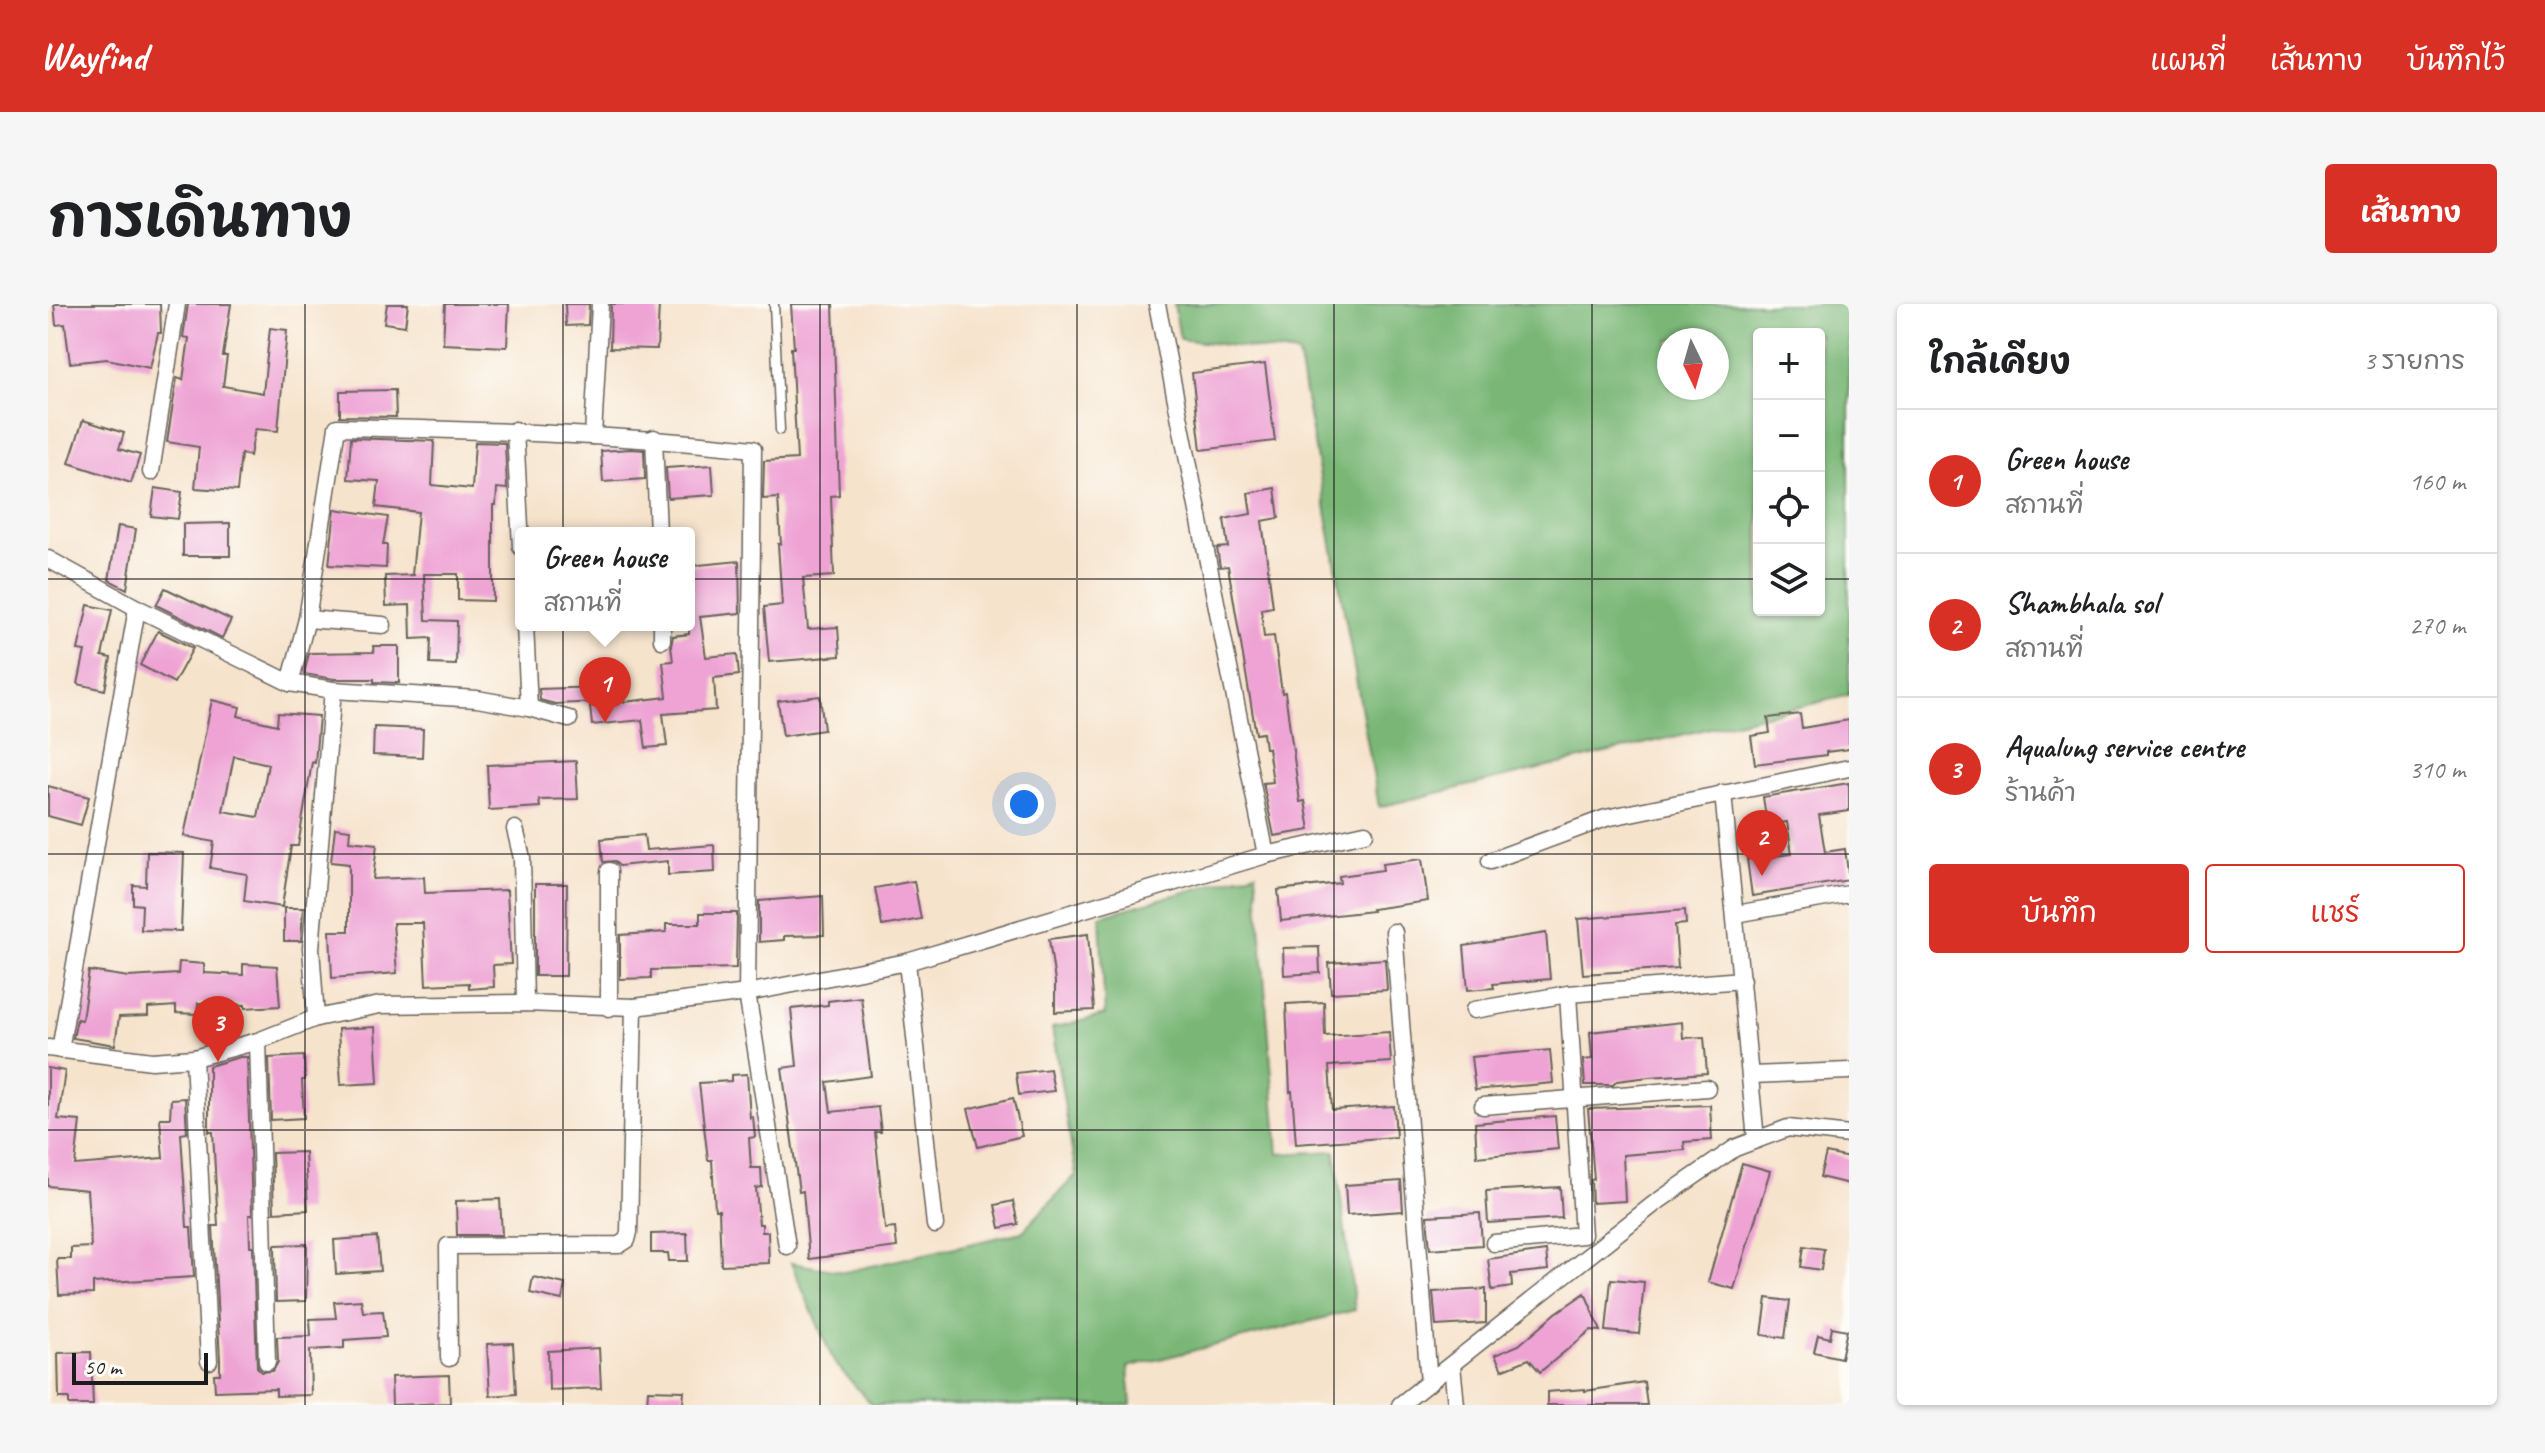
<!DOCTYPE html>
<html lang="th">
<head>
<meta charset="utf-8">
<style>
  body { margin:0; font-family:Caveat,"Playpen Sans Thai",sans-serif; background:#f6f6f6; color:#202124 }
  .controls { position:absolute; right:24px; top:24px; display:grid; overflow:hidden; border-radius:8px; box-shadow:0 2px 6px #0004 }
  .controls button { width:72px; height:72px; display:grid; place-items:center; padding:0; border:0; border-bottom:2px solid #e0e0e0; background:#fff; color:#202124; font:40px sans-serif }
  .compass { position:absolute; left:1609px; top:24px; width:72px; height:72px; border-radius:50%; background:#fff; box-shadow:0 2px 6px #0004; rotate:175deg }
  .scale { position:absolute; left:24px; bottom:20px; width:136px; box-sizing:border-box; padding-left:8px; border:4px solid #1c1c1c; border-top:0; font-size:22px; line-height:28px; white-space:nowrap; color:#1c1c1c; -webkit-text-stroke:6px #fdfcf7; paint-order:stroke }
  .you { position:absolute; left:976px; top:500px; width:28px; height:28px; margin:-20px; border:6px solid #fff; border-radius:50%; background:#1a73e8; box-shadow:0 0 0 12px #1a73e833 }
  .badge { display:grid; place-items:center; width:52px; height:52px; border-radius:50%; background:#d93025; color:#fff; font-size:26px; font-weight:700 }
  .pin { position:absolute; translate:-50% -66px; filter:drop-shadow(0 2px 4px #0008) }
  .pin::after { content:''; position:absolute; top:42px; width:28px; height:24px; background:inherit; clip-path:polygon(0 0,100% 0,50% 100%) }
  .popup { position:absolute; left:467px; top:223px; width:180px; height:104px; box-sizing:border-box; display:grid; place-content:center; border-radius:8px; background:#fff; filter:drop-shadow(0 2px 6px #0005); font-size:26px; white-space:nowrap; color:#757577 }
  .popup b { font-size:30px; color:#202124 }
  .popup::after { content:''; position:absolute; left:50%; top:100%; margin-left:-16px; border:16px solid transparent; border-top-color:#fff }
  .list { margin:0; padding:0; list-style:none }
  h2 { display:flex; justify-content:space-between; align-items:center; height:104px; margin:0; padding:0 32px; font-size:34px }
  h2 small { font-size:26px; font-weight:400; color:#757577 }
  .list li { display:grid; grid-template-columns:52px 1fr auto; gap:24px; align-items:center; box-sizing:border-box; height:144px; padding:0 32px; border-top:2px solid #e0e0e0 }
  .list b { display:block; font-size:30px; white-space:nowrap }
  .list p { margin:0; font-size:26px; white-space:nowrap; color:#757577 }
  .list em { font-size:26px; font-style:normal; color:#757577 }
  .actions { display:flex; gap:16px; padding:24px 32px }
  .actions a { flex:1; padding:18px 0; border:2px solid #d93025; border-radius:8px; text-align:center; font-size:28px; color:#d93025 }
  .actions .main { background:#d93025; color:#fff }
  .icon { flex:none; width:44px; height:44px; fill:none; stroke:currentColor; stroke-width:2; stroke-linecap:round; stroke-linejoin:round }
  .map { position:relative; flex:none; width:1801px; height:1101px; overflow:hidden; border-radius:8px }
  header { display:flex; align-items:center; gap:48px; box-sizing:border-box; height:112px; padding:0 40px; background:#d93025; color:#fff }
  header strong { font-size:38px }
  nav { display:flex; gap:44px; margin-inline-start:auto; font-size:28px }
  .intro { display:flex; align-items:center; justify-content:space-between; box-sizing:border-box; height:192px; padding:0 48px }
  h1 { margin:0; font-size:56px }
  .button { padding:20px 36px; border-radius:8px; background:#d93025; color:#fff; font-size:28px; font-weight:700 }
  main { display:flex; gap:48px; padding:0 48px }
  aside { flex:1; background:#fff; border-radius:8px; box-shadow:0 2px 6px #0004 }
  .map>svg:first-child { display:block }
  .forest { fill:#7ab777; stroke:#4b6a4a; stroke-width:2; fill-rule:evenodd }
  .building { fill:#eea3d4; fill-rule:evenodd }
  .lines { fill:none; stroke-linecap:round; stroke-linejoin:round }
  .lane-casing { stroke:#68625a; stroke-width:11 }
  .street-casing { stroke:#68625a; stroke-width:19 }
  .lane { stroke:#fff; stroke-width:8 }
  .street { stroke:#fff; stroke-width:16 }
  .grid { fill:none; stroke:#1c1c1c; stroke-width:2; stroke-opacity:0.55 }
</style>
</head>
<body>
<header>
<strong>Wayfind</strong>
<nav><a>แผนที่</a><a>เส้นทาง</a><a>บันทึกไว้</a></nav>
</header>
<div class="intro"><h1>การเดินทาง</h1><a class="button">เส้นทาง</a></div>
<main>
<div class="map">
<svg width="1801" height="1101" viewBox="0 0 1801 1101">
  <rect width="100%" height="100%" fill="#fdfcf7"/>
  <filter id="ink" filterUnits="userSpaceOnUse"><feTurbulence type="fractalNoise" baseFrequency=".0125" numOctaves="2"/><feDisplacementMap in="SourceGraphic" scale="16" xChannelSelector="R" yChannelSelector="G"/><feConvolveMatrix kernelMatrix="1 2 1 2 8 2 1 2 1" color-interpolation-filters="sRGB"/></filter>
  <filter id="wash" filterUnits="userSpaceOnUse"><feTurbulence type="fractalNoise" baseFrequency=".006" numOctaves="4" result="noise"/><feDisplacementMap in="SourceGraphic" scale="32" xChannelSelector="R" yChannelSelector="G"/><feGaussianBlur stdDeviation="1.8" result="paint"/><feColorMatrix in="noise" values="0 0 0 0 0 0 0 0 0 0 0 0 0 0 0 0 0 1.4 0 .05"/><feComposite in="paint" operator="in"/></filter>
  <g filter="url(#wash)">
    <rect width="100%" height="100%" fill="#f6e3cc"/>
    <!-- forest -->
    <g class="forest">
      <path d="M1126,0H1801V391L1331,503L1250,50L1132,35ZM1711,30H1771V306H1711ZM1621,36H1669V84H1621Z"/>
      <polygon points="1208,568 1230,850 1287,847 1307,1006 1080,1063 1083,1101 824,1101 786,1058 743,959 797,968 974,928 1028,871 1004,724 1057,711 1052,612"/>
    </g>
    <g id="blocks">
      <!-- building -->
      <g class="building">
        <polygon points="6,0 112,0 113,29 110,29 102,64 59,55 22,59 17,20 8,21"/>
        <polygon points="140,0 183,0 175,52 179,52 175,82 215,89 222,24 239,26 230,127 207,125 202,152 193,150 189,187 147,184 151,143 119,138 129,74 135,76 141,34 135,33"/>
        <polygon points="339,0 360,0 357,22 336,19"/>
        <polygon points="397,0 461,0 459,43 395,40"/>
        <polygon points="517,0 541,0 540,21 518,22"/>
        <polygon points="563,0 611,0 609,45 562,44"/>
        <polygon points="743,0 785,0 791,191 783,192 786,272 755,274 760,325 790,323 792,352 721,358 716,303 734,301 730,240 733,240 730,194 715,195 716,157 749,155 743,44 746,44"/>
        <polygon points="1217,60 1227,137 1153,146 1144,69"/>
        <polygon points="347,86 348,113 292,112 292,87"/>
        <polygon points="35,116 76,129 71,145 92,151 83,179 21,159"/>
        <polygon points="303,134 386,137 384,181 424,185 427,138 457,139 459,185 449,184 448,201 445,201 445,297 410,296 410,270 376,270 378,316 409,317 408,361 382,360 383,334 363,335 362,301 338,302 337,272 367,271 364,271 370,208 328,203 331,177 300,175"/>
        <polygon points="583,145 596,146 597,175 555,178 553,147"/>
        <polygon points="664,161 666,191 620,194 618,164"/>
        <polygon points="107,184 134,188 130,215 103,212"/>
        <polygon points="1227,184 1231,214 1214,217 1225,303 1213,305 1216,333 1226,332 1234,389 1237,388 1252,498 1257,497 1262,526 1226,532 1215,479 1225,478 1220,444 1217,444 1215,429 1208,430 1180,262 1172,263 1169,244 1180,243 1176,215 1203,210 1200,189"/>
        <polygon points="287,205 340,213 335,241 339,241 338,264 281,261"/>
        <polygon points="182,219 182,252 135,252 135,220"/>
        <polygon points="70,222 88,225 79,285 61,276"/>
        <polygon points="691,257 692,309 652,313 658,353 689,350 691,371 666,374 668,406 615,410 619,442 598,444 594,416 544,421 542,402 619,393 615,358 625,357 623,342 625,332 641,330 641,262"/>
        <polygon points="117,284 183,316 174,334 108,301"/>
        <polygon points="40,301 64,306 54,352 63,354 57,386 30,380 37,347 30,346"/>
        <polygon points="110,327 145,344 126,379 92,361"/>
        <polygon points="325,342 351,342 351,379 326,378 326,375 286,375 256,370 261,349 326,348"/>
        <polygon points="551,383 552,398 507,400 492,396 491,385"/>
        <polygon points="772,392 776,426 735,432 730,397"/>
        <path d="M164,396L192,403L190,412L229,421L230,409L271,412L267,459L264,458L250,542H243L234,603L196,597L199,570L162,564L166,538L136,532ZM186,452L220,460L210,513L175,507Z"/>
        <polygon points="1752,410 1754,424 1801,416 1801,445 1778,448 1778,451 1707,460 1703,432 1722,429 1720,414"/>
        <polygon points="326,423 375,425 374,453 325,451"/>
        <polygon points="528,457 530,495 491,496 492,503 441,506 439,461"/>
        <polygon points="1801,479 1801,507 1771,511 1777,548 1797,545 1801,576 1704,592 1699,555 1744,550 1739,518 1719,521 1715,493"/>
        <polygon points="0,482 41,493 33,521 0,512"/>
        <polygon points="287,524 302,526 301,537 329,540 325,575 376,573 377,589 459,586 463,660 445,661 446,683 421,685 421,679 378,681 375,619 345,619 349,669 284,674 282,627 301,627 301,560 283,558"/>
        <polygon points="596,531 598,546 666,541 667,568 620,571 620,557 571,562 566,557 555,558 553,535"/>
        <polygon points="99,548 136,549 133,627 93,626 94,601 85,600 85,581 98,582"/>
        <polygon points="1374,555 1380,597 1324,605 1325,607 1233,617 1230,586 1292,579 1291,572 1335,566 1334,560"/>
        <polygon points="866,577 873,615 834,622 827,584"/>
        <polygon points="487,580 519,580 518,672 487,672"/>
        <polygon points="775,592 776,631 736,632 736,636 711,638 711,597"/>
        <polygon points="236,604 255,604 253,637 236,637"/>
        <polygon points="1637,606 1638,620 1627,621 1630,664 1535,670 1530,615"/>
        <polygon points="652,609 689,609 688,664 603,666 603,674 572,675 572,631 618,628 618,620 652,620"/>
        <polygon points="1498,629 1502,675 1445,680 1446,684 1420,686 1416,642"/>
        <polygon points="1040,630 1046,706 1007,708 1007,678 1001,635"/>
        <polygon points="1271,643 1272,669 1236,671 1235,644"/>
        <polygon points="1337,655 1339,686 1283,689 1281,659"/>
        <polygon points="131,658 156,660 156,669 195,671 195,660 229,662 232,702 197,704 197,701 150,699 149,710 128,709 128,702 100,704 100,712 71,713 67,741 25,734 29,715 34,716 41,667 81,673 130,670"/>
        <polygon points="813,693 823,772 779,778 783,808 830,803 833,828 827,828 837,925 847,924 849,943 761,955 755,887 751,888 734,764 749,762 743,705 780,701 780,697"/>
        <polygon points="1276,698 1277,732 1341,728 1343,758 1281,762 1284,806 1346,802 1348,833 1248,840 1244,787 1242,788 1238,700"/>
        <polygon points="1634,718 1635,734 1656,733 1659,769 1601,773 1569,777 1565,781 1537,781 1535,756 1544,755 1542,728"/>
        <polygon points="327,723 330,779 293,781 290,725"/>
        <polygon points="1502,746 1505,779 1427,786 1423,753"/>
        <polygon points="256,752 257,776 254,776 256,814 223,816 221,754"/>
        <polygon points="192,753 199,753 204,911 201,911 202,942 205,942 209,1063 214,1068 225,1067 230,1058 229,1033 263,1032 262,1015 288,1014 286,998 313,996 315,1008 335,1007 338,1033 296,1036 296,1044 262,1046 263,1091 228,1092 228,1085 167,1087 166,1070 172,1070 172,1056 165,922 170,922 165,828 161,828 161,762"/>
        <polygon points="0,764 17,767 10,815 32,817 27,861 115,854 112,814 122,814 123,795 137,794 139,829 133,830 139,923 143,923 146,973 45,979 45,990 11,991 9,955 23,955 23,944 43,943 39,886 0,882"/>
        <polygon points="1002,765 1006,787 971,791 968,769"/>
        <polygon points="699,770 702,814 705,813 707,833 701,834 703,864 713,864 714,883 708,884 711,920 714,920 714,928 720,928 721,959 673,961 671,906 667,906 664,856 660,856 651,779 683,777 683,771"/>
        <polygon points="965,794 974,832 930,843 920,805"/>
        <polygon points="1662,801 1664,836 1636,838 1637,846 1575,851 1577,897 1544,899 1543,876 1546,875 1540,805"/>
        <polygon points="1507,812 1510,845 1429,853 1427,819"/>
        <polygon points="257,848 260,906 226,908 224,849"/>
        <polygon points="1778,849 1801,854 1801,880 1772,873"/>
        <polygon points="1694,859 1722,867 1686,985 1660,978"/>
        <polygon points="1353,877 1355,907 1299,911 1297,881"/>
        <polygon points="1512,883 1514,914 1440,919 1438,887"/>
        <polygon points="452,895 454,931 409,931 408,897"/>
        <polygon points="965,897 970,920 952,924 947,901"/>
        <polygon points="1432,909 1434,941 1382,945 1379,912"/>
        <polygon points="639,929 640,957 621,957 620,949 603,949 603,930"/>
        <polygon points="329,933 332,967 288,970 286,936"/>
        <polygon points="259,940 258,997 228,998 227,941"/>
        <polygon points="1756,942 1776,945 1773,966 1753,963"/>
        <polygon points="1498,947 1500,966 1463,970 1464,983 1444,986 1440,955"/>
        <polygon points="485,973 517,980 514,996 482,989"/>
        <polygon points="1563,975 1596,978 1591,1030 1558,1027"/>
        <polygon points="1438,985 1438,1019 1388,1022 1385,988"/>
        <polygon points="1537,989 1553,1027 1543,1026 1492,1068 1481,1055 1454,1066 1447,1051 1471,1041 1508,1009"/>
        <polygon points="1719,994 1742,997 1737,1034 1714,1031"/>
        <polygon points="1784,1023 1799,1026 1793,1054 1766,1048 1770,1031 1782,1034"/>
        <polygon points="465,1039 468,1090 442,1092 439,1040"/>
        <polygon points="551,1044 553,1084 501,1086 500,1047"/>
        <polygon points="43,1048 45,1101 21,1101 21,1094 11,1094 10,1049"/>
        <polygon points="401,1071 402,1099 344,1101 343,1073"/>
        <polygon points="1596,1078 1599,1101 1499,1101 1499,1088 1537,1085 1537,1087"/>
        <polygon points="600,1086 636,1087 635,1101 599,1101"/>
      </g>
    </g>
  </g>
  <g filter="url(#ink)">
    <use href="#blocks" fill-opacity="0" stroke="#68625a" stroke-width="2"/>
    <g class="lines">
      <!-- lane casing -->
      <g class="lane-casing">
        <polyline id="lane" points="726,0 732,126"/>
      </g>
      <!-- street casing -->
      <g class="street-casing">
        <g id="street">
          <polyline points="467,126 473,243"/>
          <polyline points="545,132 552,0"/>
          <polyline points="606,134 610,229"/>
          <polyline points="103,168 129,0"/>
          <polyline points="0,255 89,304 242,379 285,386 429,395 481,404 521,415"/>
          <polyline points="259,315 335,321"/>
          <polyline points="477,321 481,404"/>
          <polyline points="614,321 614,336"/>
          <path d="M242,379L259,315L289,123C428,126 566,130 705,145L699,689L739,942"/>
          <polyline points="1675,489 1708,836"/>
          <polyline points="467,525 474,554 477,699"/>
          <polyline points="1218,551 1317,529"/>
          <polyline points="1442,557 1558,514 1801,464"/>
          <polyline points="561,567 561,704"/>
          <polyline points="1688,610 1801,590"/>
          <polyline points="1346,628 1381,1079"/>
          <polyline points="859,658 887,921"/>
          <polyline points="1426,706 1520,690 1694,676"/>
          <polyline points="268,714 263,644 285,386"/>
          <polyline points="210,737 219,1058"/>
          <polyline points="0,744 104,757 146,754 210,737 268,714 332,701 477,699 586,703 699,689 859,658 1218,551 1109,0"/>
          <polyline points="12,746 89,304"/>
          <polyline points="146,754 161,1057"/>
          <polyline points="1703,771 1801,767"/>
          <polyline points="1435,802 1659,784"/>
          <polyline points="1446,939 1535,931 1520,690"/>
          <polyline points="401,1054 400,942 571,941 579,936 581,928 586,703"/>
          <polyline points="1404,1061 1408,1101"/>
          <polyline points="1352,1101 1606,900 1687,844 1740,824 1801,831"/>
        </g>
      </g>
      <!-- lane -->
      <use href="#lane" class="lane"/>
      <!-- street -->
      <use href="#street" class="street"/>
    </g>
  </g>
  <!-- grid -->
  <path class="grid" d="M257,0V1101M515,0V1101M772,0V1101M1029,0V1101M1286,0V1101M1544,0V1101M0,275H1711M1771,275H1801M0,550H1801M0,826H1801"/>
</svg>
<div class="controls">
<button>+</button>
<button>−</button>
<button><svg class="icon" aria-label="locate" viewBox="0 0 24 24"><circle cx="12" cy="12" r="6"/><path d="M12 2v4M12 18v4M2 12h4M18 12h4"/></svg></button>
<button><svg class="icon" aria-label="layers" viewBox="0 0 24 24"><path d="M12 4l9 5-9 5-9-5zM3 14l9 5 9-5"/></svg></button>
</div>
<svg class="compass" viewBox="-18 -18 36 36"><path d="M0-13l5 13h-10z" fill="#e53935"/><path d="M0 13l5-13h-10z" fill="#757577"/></svg>
<div class="scale">50 m</div>
<div class="you"></div>
<div class="pin badge" style="left:557px;top:419px">1</div>
<div class="popup"><b>Green house</b>สถานที่</div>
<div class="pin badge" style="left:1714px;top:572px">2</div>
<div class="pin badge" style="left:170px;top:758px">3</div>
</div>
<aside>
<h2>ใกล้เคียง<small>3 รายการ</small></h2>
<ul class="list">
<li><span class="badge">1</span><div><b>Green house</b><p>สถานที่</p></div><em>160 m</em></li>
<li><span class="badge">2</span><div><b>Shambhala sol</b><p>สถานที่</p></div><em>270 m</em></li>
<li><span class="badge">3</span><div><b>Aqualung service centre</b><p>ร้านค้า</p></div><em>310 m</em></li>
</ul>
<div class="actions"><a class="main">บันทึก</a><a>แชร์</a></div>
</aside>
</main>
</body>
</html>
